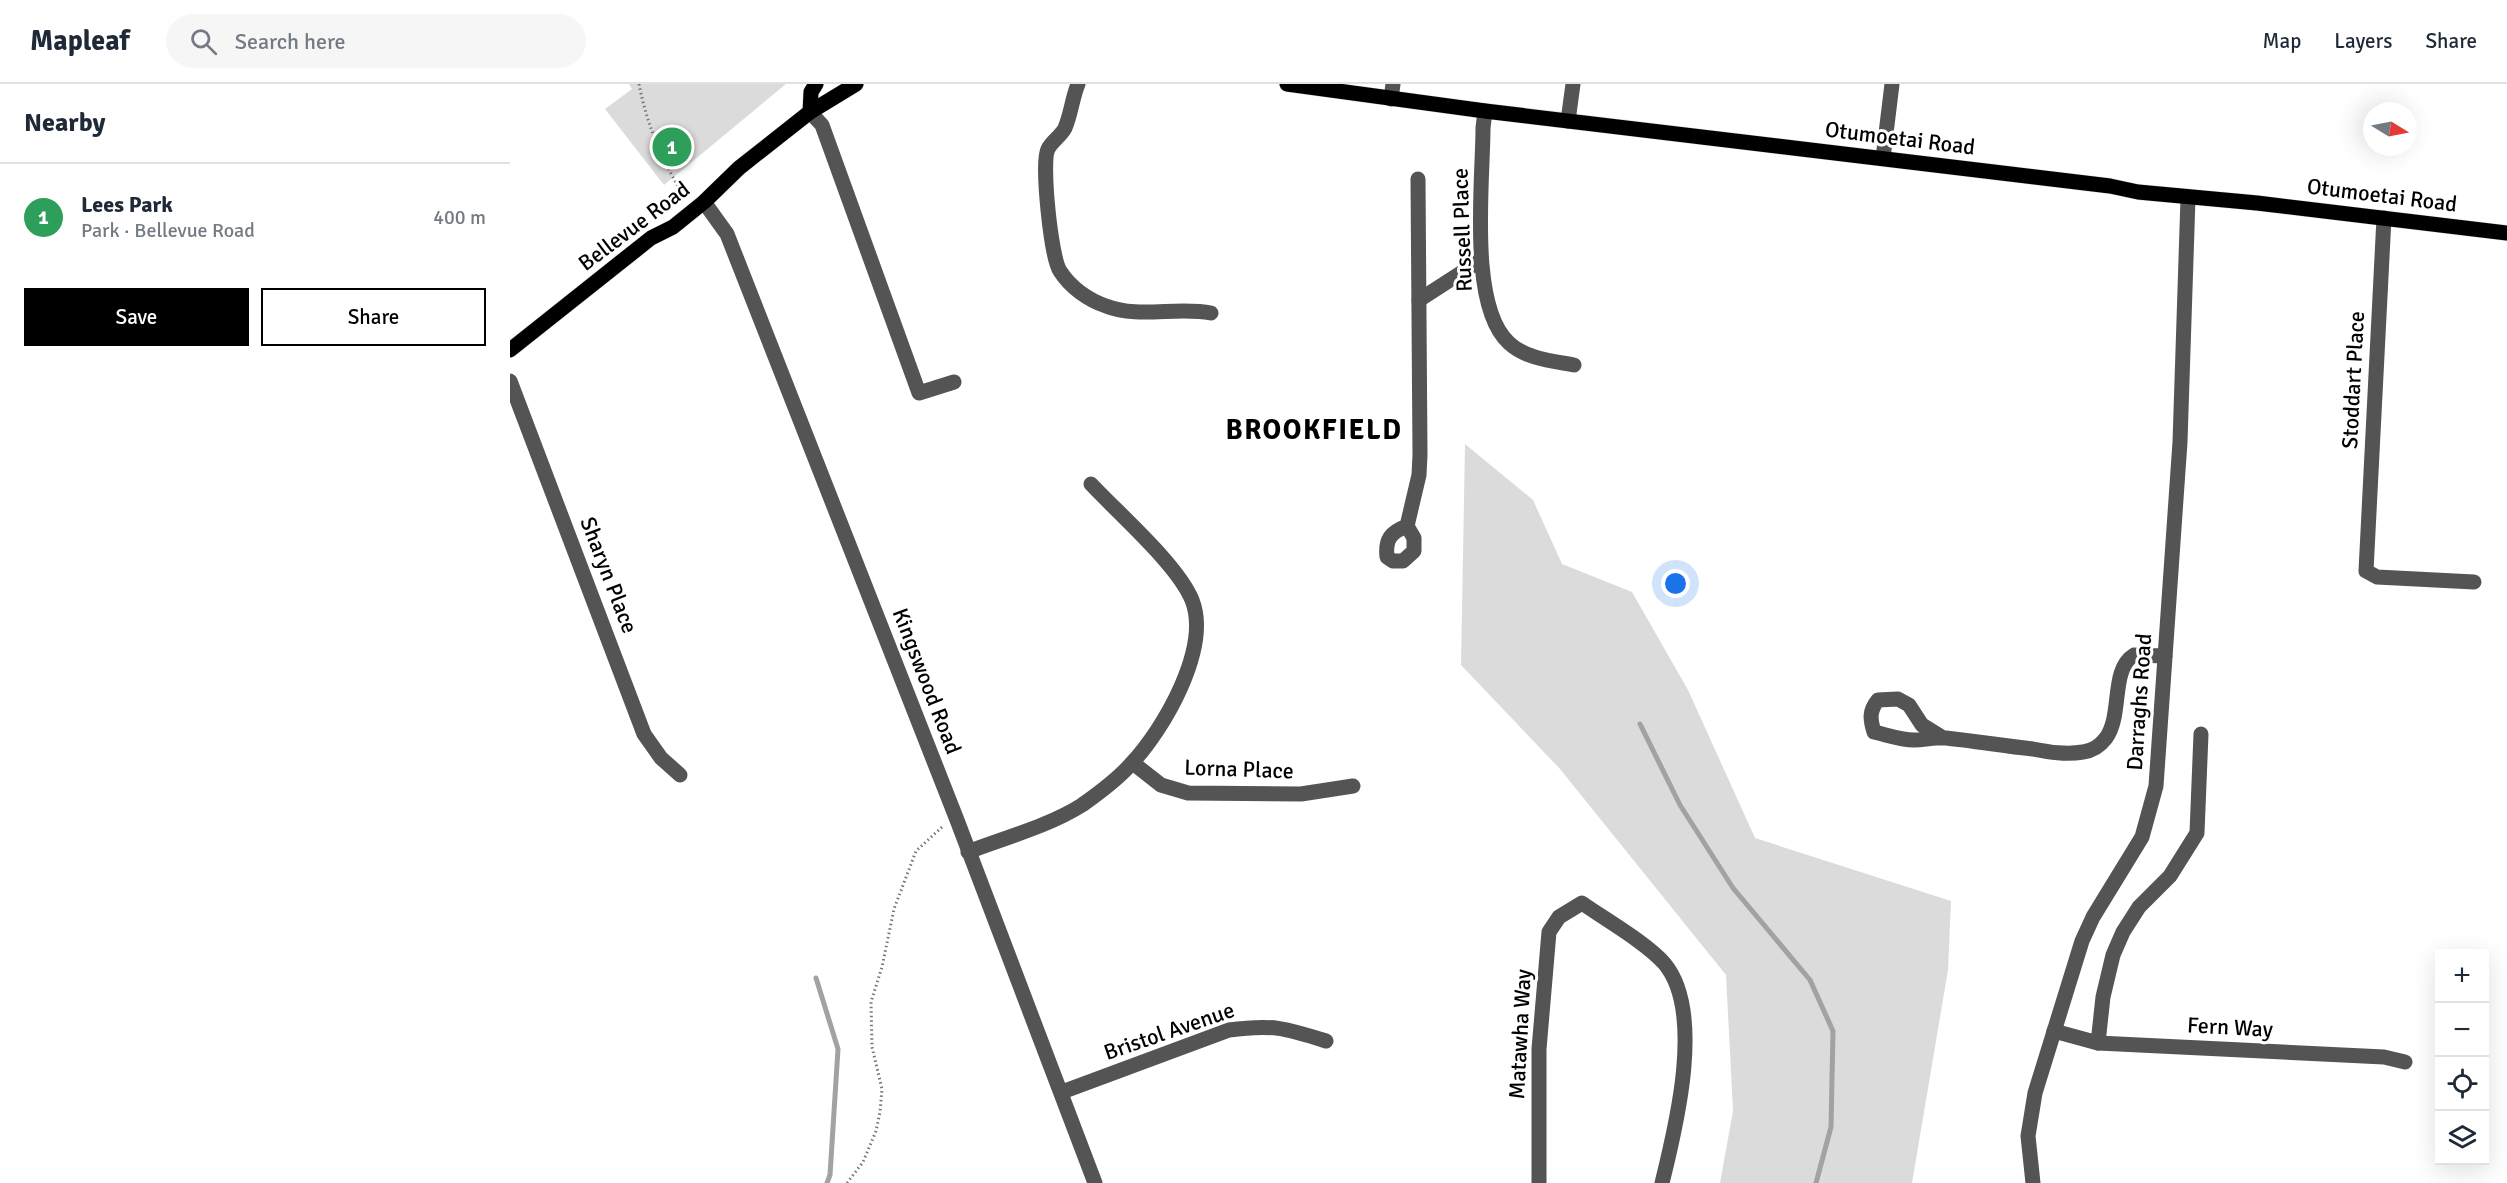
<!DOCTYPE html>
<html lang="en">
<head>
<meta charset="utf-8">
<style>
  body { margin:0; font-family:Signika,sans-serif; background:#f6f6f7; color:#1f2937 }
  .controls { position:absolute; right:18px; bottom:18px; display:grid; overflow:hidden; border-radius:0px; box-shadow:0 6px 24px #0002 }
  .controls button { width:54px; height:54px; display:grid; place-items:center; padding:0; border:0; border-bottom:2px solid #e0e1e3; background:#fff; color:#1f2937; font:30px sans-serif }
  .compass { position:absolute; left:1853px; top:18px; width:54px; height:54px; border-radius:50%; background:#fff; box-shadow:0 6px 24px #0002; rotate:100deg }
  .you { position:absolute; left:1166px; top:500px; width:21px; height:21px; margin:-15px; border:4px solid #fff; border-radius:50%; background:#1a73e8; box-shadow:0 0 0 9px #1a73e833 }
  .badge { display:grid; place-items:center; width:39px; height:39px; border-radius:50%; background:#000; color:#fff; font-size:20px; font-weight:700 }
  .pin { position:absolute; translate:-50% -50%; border:3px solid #fff; box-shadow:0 2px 6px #0006 }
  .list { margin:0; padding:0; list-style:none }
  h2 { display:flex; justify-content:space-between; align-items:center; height:78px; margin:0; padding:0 24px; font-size:26px }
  h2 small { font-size:20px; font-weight:400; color:#747a83 }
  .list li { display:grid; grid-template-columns:39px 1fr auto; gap:18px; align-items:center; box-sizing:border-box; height:108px; padding:0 24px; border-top:2px solid #e0e1e3 }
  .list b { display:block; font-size:22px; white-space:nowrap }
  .list p { margin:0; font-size:20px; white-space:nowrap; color:#747a83 }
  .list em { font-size:20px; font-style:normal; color:#747a83 }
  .actions { display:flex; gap:12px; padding:18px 24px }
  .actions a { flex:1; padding:14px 0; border:2px solid #000; border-radius:0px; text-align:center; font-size:21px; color:#000 }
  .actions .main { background:#000; color:#fff }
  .icon { flex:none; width:33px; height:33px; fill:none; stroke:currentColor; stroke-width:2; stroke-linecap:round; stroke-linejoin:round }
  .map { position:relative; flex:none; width:1997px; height:1099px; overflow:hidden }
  header { display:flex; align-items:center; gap:36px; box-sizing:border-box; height:84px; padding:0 30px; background:#fff; border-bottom:2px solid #e0e1e3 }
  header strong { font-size:28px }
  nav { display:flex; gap:33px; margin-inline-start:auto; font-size:21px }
  .search { width:420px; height:54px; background:#f6f6f7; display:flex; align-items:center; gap:15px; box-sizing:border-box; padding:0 21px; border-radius:33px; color:#747a83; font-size:22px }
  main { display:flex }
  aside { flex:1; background:#fff }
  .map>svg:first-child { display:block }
  .green { fill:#dbdbdb }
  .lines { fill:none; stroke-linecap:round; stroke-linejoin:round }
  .stream { stroke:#a2a2a2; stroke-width:5 }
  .major-casing { stroke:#dbdbdb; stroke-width:16 }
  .path { stroke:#767676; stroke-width:3; stroke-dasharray:1.5 3; stroke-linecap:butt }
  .minor { stroke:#545454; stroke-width:15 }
  .major { stroke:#000; stroke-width:15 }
  .labels { text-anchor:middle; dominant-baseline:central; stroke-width:6; stroke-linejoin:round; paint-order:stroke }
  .street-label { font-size:22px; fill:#000; stroke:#fff }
  .district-label { font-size:28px; font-weight:bold; letter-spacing:1.5px; fill:#000; stroke:#fff }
</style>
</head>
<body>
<header>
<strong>Mapleaf</strong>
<div class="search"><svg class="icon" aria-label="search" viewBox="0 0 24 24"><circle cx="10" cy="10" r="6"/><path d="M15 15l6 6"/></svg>Search here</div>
<nav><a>Map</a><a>Layers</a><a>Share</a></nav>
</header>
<main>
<aside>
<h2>Nearby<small></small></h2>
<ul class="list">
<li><span class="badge" style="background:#2e9e5b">1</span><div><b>Lees Park</b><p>Park · Bellevue Road</p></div><em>400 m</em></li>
</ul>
<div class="actions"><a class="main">Save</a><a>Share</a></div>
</aside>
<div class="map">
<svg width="1997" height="1099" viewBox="0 0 1997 1099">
  <rect width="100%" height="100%" fill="#fff"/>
  <!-- green -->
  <g class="green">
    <polygon points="119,0 276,0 154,101 95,25 122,5"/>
    <polygon points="955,360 1023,416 1052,480 1122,508 1178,606 1245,754 1441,817 1438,886 1402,1099 1210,1099 1223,1027 1216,891 1050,685 951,581"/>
  </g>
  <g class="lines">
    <!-- stream -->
    <g class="stream">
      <polyline points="1130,640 1170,721 1223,804 1300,896 1323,947 1321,1043 1306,1099"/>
      <polyline points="306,894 328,965 320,1091 317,1099"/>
    </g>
    <!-- major casing -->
    <g class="major-casing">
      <g id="major">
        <polyline points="777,0 975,27 1600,102 1628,108 1747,119 1997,149"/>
        <polyline points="300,28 301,8 306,0"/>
        <polyline points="0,266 141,154 163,143 194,118 229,84 300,28 346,0"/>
      </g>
    </g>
    <!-- path -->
    <g class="path">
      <path d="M129,0C136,36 149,70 168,102"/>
      <polyline points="337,1099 353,1078 366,1047 370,1028 372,1005 362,963 361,918 372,883 384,825 406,767 432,743"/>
    </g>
    <!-- minor -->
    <g class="minor">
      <path d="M568,0C562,15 561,30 555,44C551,52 542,57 538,65C531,78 541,174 550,187C560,203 578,216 596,222C629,235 667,222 701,229"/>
      <polyline points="881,15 883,0"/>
      <path d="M975,27L973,44C973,97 958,222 999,259C1016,275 1043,277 1064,281"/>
      <polyline points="300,28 312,41 409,309 444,298"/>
      <polyline points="1058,37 1063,0"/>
      <polyline points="1373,74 1382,0"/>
      <polyline points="194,118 217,150 447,736 585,1099"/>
      <polyline points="1874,134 1856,487 1867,493 1964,498"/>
      <polyline points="909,216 971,176"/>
      <polyline points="0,297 134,650 151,674 170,691"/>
      <path d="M897,442C881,448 875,455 877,473L883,477H893L904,467V454L897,442L909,391L910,371L908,95"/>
      <path d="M1433,654L1412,641L1399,621L1388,615L1368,616C1359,627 1360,635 1364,648C1377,651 1391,656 1404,656C1415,656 1426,653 1436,654C1465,657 1494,662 1523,665C1539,668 1556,671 1573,668C1581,667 1590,662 1596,654C1613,630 1600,586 1624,571L1655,572"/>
      <polyline points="623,679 651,701 678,709 791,710 843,702"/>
      <path d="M458,768C494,754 539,742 572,721C589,709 607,696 621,680C654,645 701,564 682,516C668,481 608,429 581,400"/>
      <polyline points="1544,947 1588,959 1874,973 1895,978"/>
      <polyline points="1588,959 1593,913 1603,871 1613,848 1629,823 1660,792 1687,749 1691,650"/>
      <path d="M552,1008L719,946C762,940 775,944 816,957"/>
      <path d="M1029,1099V965L1039,848L1049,833L1072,819C1096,836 1135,858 1154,879C1195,927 1166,1043 1152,1099"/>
      <polyline points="1523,1099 1518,1052 1525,1009 1572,857 1583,833 1632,753 1646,702 1670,358 1678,114"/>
    </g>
    <!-- major -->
    <use href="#major" class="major"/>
  </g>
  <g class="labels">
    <!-- street labels -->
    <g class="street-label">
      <text transform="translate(1390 54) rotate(7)">Otumoetai Road</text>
      <text transform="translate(1872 111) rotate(7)">Otumoetai Road</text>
      <text transform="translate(124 142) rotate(-37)">Bellevue Road</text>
      <text transform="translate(952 146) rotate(-92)">Russell Place</text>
      <text transform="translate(1843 296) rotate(-87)">Stoddart Place</text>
      <text transform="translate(99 491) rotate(69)">Sharyn Place</text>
      <text transform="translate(417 597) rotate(69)">Kingswood Road</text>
      <text transform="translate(1629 618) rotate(-86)">Darraghs Road</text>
      <text transform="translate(729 685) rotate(2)">Lorna Place</text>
      <text transform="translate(1720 943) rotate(3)">Fern Way</text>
      <text transform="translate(659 947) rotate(-19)">Bristol Avenue</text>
      <text transform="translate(1010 950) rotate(-87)">Matawha Way</text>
    </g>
    <!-- district labels -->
    <g class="district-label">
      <text x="804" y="346">BROOKFIELD</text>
    </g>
  </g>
</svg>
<div class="controls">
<button>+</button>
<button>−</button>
<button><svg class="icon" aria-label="locate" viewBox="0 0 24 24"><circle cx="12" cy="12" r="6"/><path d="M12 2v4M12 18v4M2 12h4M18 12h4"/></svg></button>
<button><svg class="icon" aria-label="layers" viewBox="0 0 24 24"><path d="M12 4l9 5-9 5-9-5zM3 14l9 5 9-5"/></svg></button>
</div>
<svg class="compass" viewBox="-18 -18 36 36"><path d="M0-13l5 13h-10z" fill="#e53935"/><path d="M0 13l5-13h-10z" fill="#747a83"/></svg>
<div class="you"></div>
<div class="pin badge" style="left:162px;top:63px;background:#2e9e5b">1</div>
</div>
</main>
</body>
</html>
